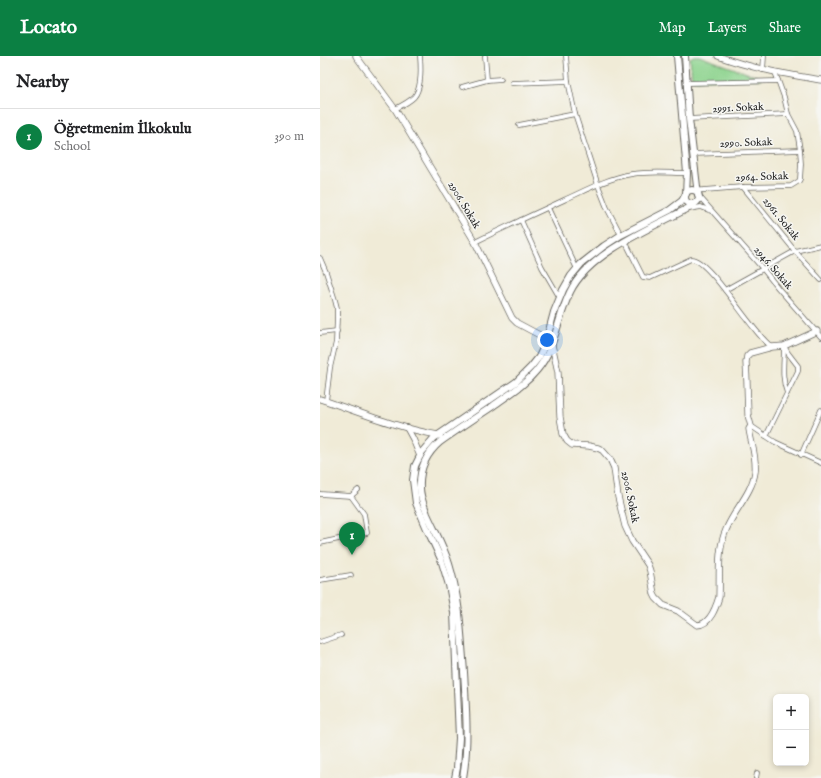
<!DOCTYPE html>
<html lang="en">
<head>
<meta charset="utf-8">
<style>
  body { margin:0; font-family:"IM FELL English",serif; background:#f6f6f6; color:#202124 }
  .controls { position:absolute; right:12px; bottom:12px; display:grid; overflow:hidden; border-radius:6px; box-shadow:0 2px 6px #0003 }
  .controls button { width:36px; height:36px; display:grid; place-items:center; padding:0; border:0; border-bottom:1px solid #e0e0e0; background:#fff; color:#202124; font:20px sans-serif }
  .you { position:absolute; left:227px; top:284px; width:14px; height:14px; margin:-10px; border:3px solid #fff; border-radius:50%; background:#1a73e8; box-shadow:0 0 0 6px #1a73e833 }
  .badge { display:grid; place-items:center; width:26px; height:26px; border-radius:50%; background:#0b8043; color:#fff; font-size:13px; font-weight:700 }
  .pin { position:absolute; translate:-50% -33px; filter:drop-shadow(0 1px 2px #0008) }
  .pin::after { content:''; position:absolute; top:21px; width:14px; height:12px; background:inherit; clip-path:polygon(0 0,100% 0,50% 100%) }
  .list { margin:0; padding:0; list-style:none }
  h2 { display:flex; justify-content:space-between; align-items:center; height:52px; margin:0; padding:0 16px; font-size:17px }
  h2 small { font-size:13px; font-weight:400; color:#757577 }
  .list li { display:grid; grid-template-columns:26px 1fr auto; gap:12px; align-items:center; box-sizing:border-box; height:56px; padding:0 16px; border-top:1px solid #e0e0e0 }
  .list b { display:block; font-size:15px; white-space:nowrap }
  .list p { margin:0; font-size:13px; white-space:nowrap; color:#757577 }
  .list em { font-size:13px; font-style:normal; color:#757577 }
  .map { position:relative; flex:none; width:501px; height:722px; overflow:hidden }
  header { display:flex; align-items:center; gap:24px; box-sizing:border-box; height:56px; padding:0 20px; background:#0b8043; color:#fff }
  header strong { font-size:19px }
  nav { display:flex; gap:22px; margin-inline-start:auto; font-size:14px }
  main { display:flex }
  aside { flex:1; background:#fff }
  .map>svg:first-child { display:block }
  .green { fill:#8cd38d; stroke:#547854 }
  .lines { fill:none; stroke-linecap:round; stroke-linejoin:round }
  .minor-casing { stroke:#66645d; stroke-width:5.5 }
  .tertiary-casing { stroke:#66645d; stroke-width:7 }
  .secondary-casing { stroke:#66645d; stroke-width:8 }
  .minor { stroke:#fff; stroke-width:4 }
  .tertiary { stroke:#fff; stroke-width:5.5 }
  .secondary { stroke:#fff; stroke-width:6 }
  .labels { text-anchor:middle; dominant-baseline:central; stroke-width:3; stroke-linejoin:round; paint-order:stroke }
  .street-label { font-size:11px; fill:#1c1c1c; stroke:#f6f6f2 }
</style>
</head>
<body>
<header>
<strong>Locato</strong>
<nav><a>Map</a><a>Layers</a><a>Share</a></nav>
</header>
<main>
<aside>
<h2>Nearby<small></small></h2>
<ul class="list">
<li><span class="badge">1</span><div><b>Öğretmenim İlkokulu</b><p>School</p></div><em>390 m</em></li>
</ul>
</aside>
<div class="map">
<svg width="501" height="722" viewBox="0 0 501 722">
  <rect width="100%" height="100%" fill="#f6f6f2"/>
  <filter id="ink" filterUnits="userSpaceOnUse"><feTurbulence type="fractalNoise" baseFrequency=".025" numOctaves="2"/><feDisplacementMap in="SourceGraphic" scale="8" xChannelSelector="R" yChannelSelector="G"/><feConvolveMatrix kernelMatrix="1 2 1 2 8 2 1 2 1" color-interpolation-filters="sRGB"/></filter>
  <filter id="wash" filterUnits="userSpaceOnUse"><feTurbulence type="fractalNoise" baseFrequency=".012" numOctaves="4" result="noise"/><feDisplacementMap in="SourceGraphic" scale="16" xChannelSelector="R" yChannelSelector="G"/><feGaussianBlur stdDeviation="0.9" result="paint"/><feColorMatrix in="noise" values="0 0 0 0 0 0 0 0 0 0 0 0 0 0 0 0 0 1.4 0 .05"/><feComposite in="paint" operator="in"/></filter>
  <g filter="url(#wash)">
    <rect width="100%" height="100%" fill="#f0ebd7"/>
    <!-- green -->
    <polygon class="green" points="374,0 379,0 441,22 441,23 372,24 370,2"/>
  </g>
  <g filter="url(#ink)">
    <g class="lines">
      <!-- minor casing -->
      <g class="minor-casing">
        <g id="minor">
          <polyline points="165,0 167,24"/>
          <polyline points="246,0 248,25 255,58 278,129 287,152 301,179"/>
          <polyline points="443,14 444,0"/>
          <polyline points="192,27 248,25"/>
          <polyline points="367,27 458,25"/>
          <polyline points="142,31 167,24 181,23"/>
          <path d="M75,53C81,50 89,46 94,41C102,32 101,12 100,0"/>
          <polyline points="369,63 468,58"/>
          <polyline points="199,69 255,58"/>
          <polyline points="373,98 480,94"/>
          <polyline points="423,131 475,195 501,224"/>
          <polyline points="372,135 423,131 471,130 479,125 480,123 481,108 480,94 477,75 468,58 464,41 455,16"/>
          <polyline points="378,139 443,213 458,232 501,281"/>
          <polyline points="228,152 257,213"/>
          <polyline points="369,153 381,151 391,155"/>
          <polyline points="201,164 222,211 240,242"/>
          <path d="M305,185L323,221L330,222L371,203C390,203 432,278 452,291"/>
          <path d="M155,186C185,171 214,158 244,144C266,134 288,122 312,118C330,115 349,117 367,117"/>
          <polyline points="0,202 6,216 15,244 17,252 17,262 16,286 10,312 6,345"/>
          <polyline points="405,234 475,195 501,189"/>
          <polyline points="0,277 17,275"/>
          <path d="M464,290C464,306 461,322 467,337"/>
          <polyline points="431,370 455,386 501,407"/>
          <polyline points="446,380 478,315 478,310 468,297 464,290"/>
          <polyline points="481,399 501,354"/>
          <polyline points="0,438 31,440 38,434"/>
          <polyline points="0,487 47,477 44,458 31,440"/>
          <polyline points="0,524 31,519"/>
          <polyline points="0,586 21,579"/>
          <polyline points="436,722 437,717"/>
        </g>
      </g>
      <!-- tertiary casing -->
      <g class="tertiary-casing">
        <g id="tertiary">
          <path d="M36,0L75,53L155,186L192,262L197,267L227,283L232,289L238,316L240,361L243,378L247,385L252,389L269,390L278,392L282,394L290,403L294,412L298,441L305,470L312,485L328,509L330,515L334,538L336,542L343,549L358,555L377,569C390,569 396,551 399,541C400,519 397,494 406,474C414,454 432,437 435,416C437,402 431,387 429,373L431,370L428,359L427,326L426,306L427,300L430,297L452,291L464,290L497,275"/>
          <path d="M398,0C433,13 465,18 501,24"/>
          <path d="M0,343C39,356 78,372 118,379L120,380"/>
          <polyline points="87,372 93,383 100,400"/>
        </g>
      </g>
      <!-- secondary casing -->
      <g class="secondary-casing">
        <g id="secondary">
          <polyline points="365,0 369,63 378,139"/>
          <circle cx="372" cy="141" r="7"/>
          <polyline points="135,722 137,712 139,682 134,556 129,529 121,503 108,475 96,447 93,424 95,410 102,396 114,382 196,326 211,311 219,301 226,286 234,256 243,234 251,220 261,208 284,190 301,179 350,154 362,145 366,138 367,117 357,0"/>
          <path d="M143,722C149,687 146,651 144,616C141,579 140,543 129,508C124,491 114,474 107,458C104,449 100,441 100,432C99,414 106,398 120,386C137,374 155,362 173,350C188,339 205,329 217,314C236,291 237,263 250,236C268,198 330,172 367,153L375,147"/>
        </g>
      </g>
      <!-- minor -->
      <use href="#minor" class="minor"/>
      <!-- tertiary -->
      <use href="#tertiary" class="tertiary"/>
      <!-- secondary -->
      <use href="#secondary" class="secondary"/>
    </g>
  </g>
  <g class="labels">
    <!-- street labels -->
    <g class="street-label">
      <text transform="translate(418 52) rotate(-3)">2991. Sokak</text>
      <text transform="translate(426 87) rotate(-2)">2990. Sokak</text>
      <text transform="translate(442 121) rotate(-2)">2964. Sokak</text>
      <text transform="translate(144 149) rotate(59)">2906. Sokak</text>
      <text transform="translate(461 163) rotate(51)">2961. Sokak</text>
      <text transform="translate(453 212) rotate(49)">2946. Sokak</text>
      <text transform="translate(310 441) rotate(78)">2906. Sokak</text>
    </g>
  </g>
</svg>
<div class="controls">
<button>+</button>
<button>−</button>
</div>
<div class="you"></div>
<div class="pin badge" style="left:32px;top:499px">1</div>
</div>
</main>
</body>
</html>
